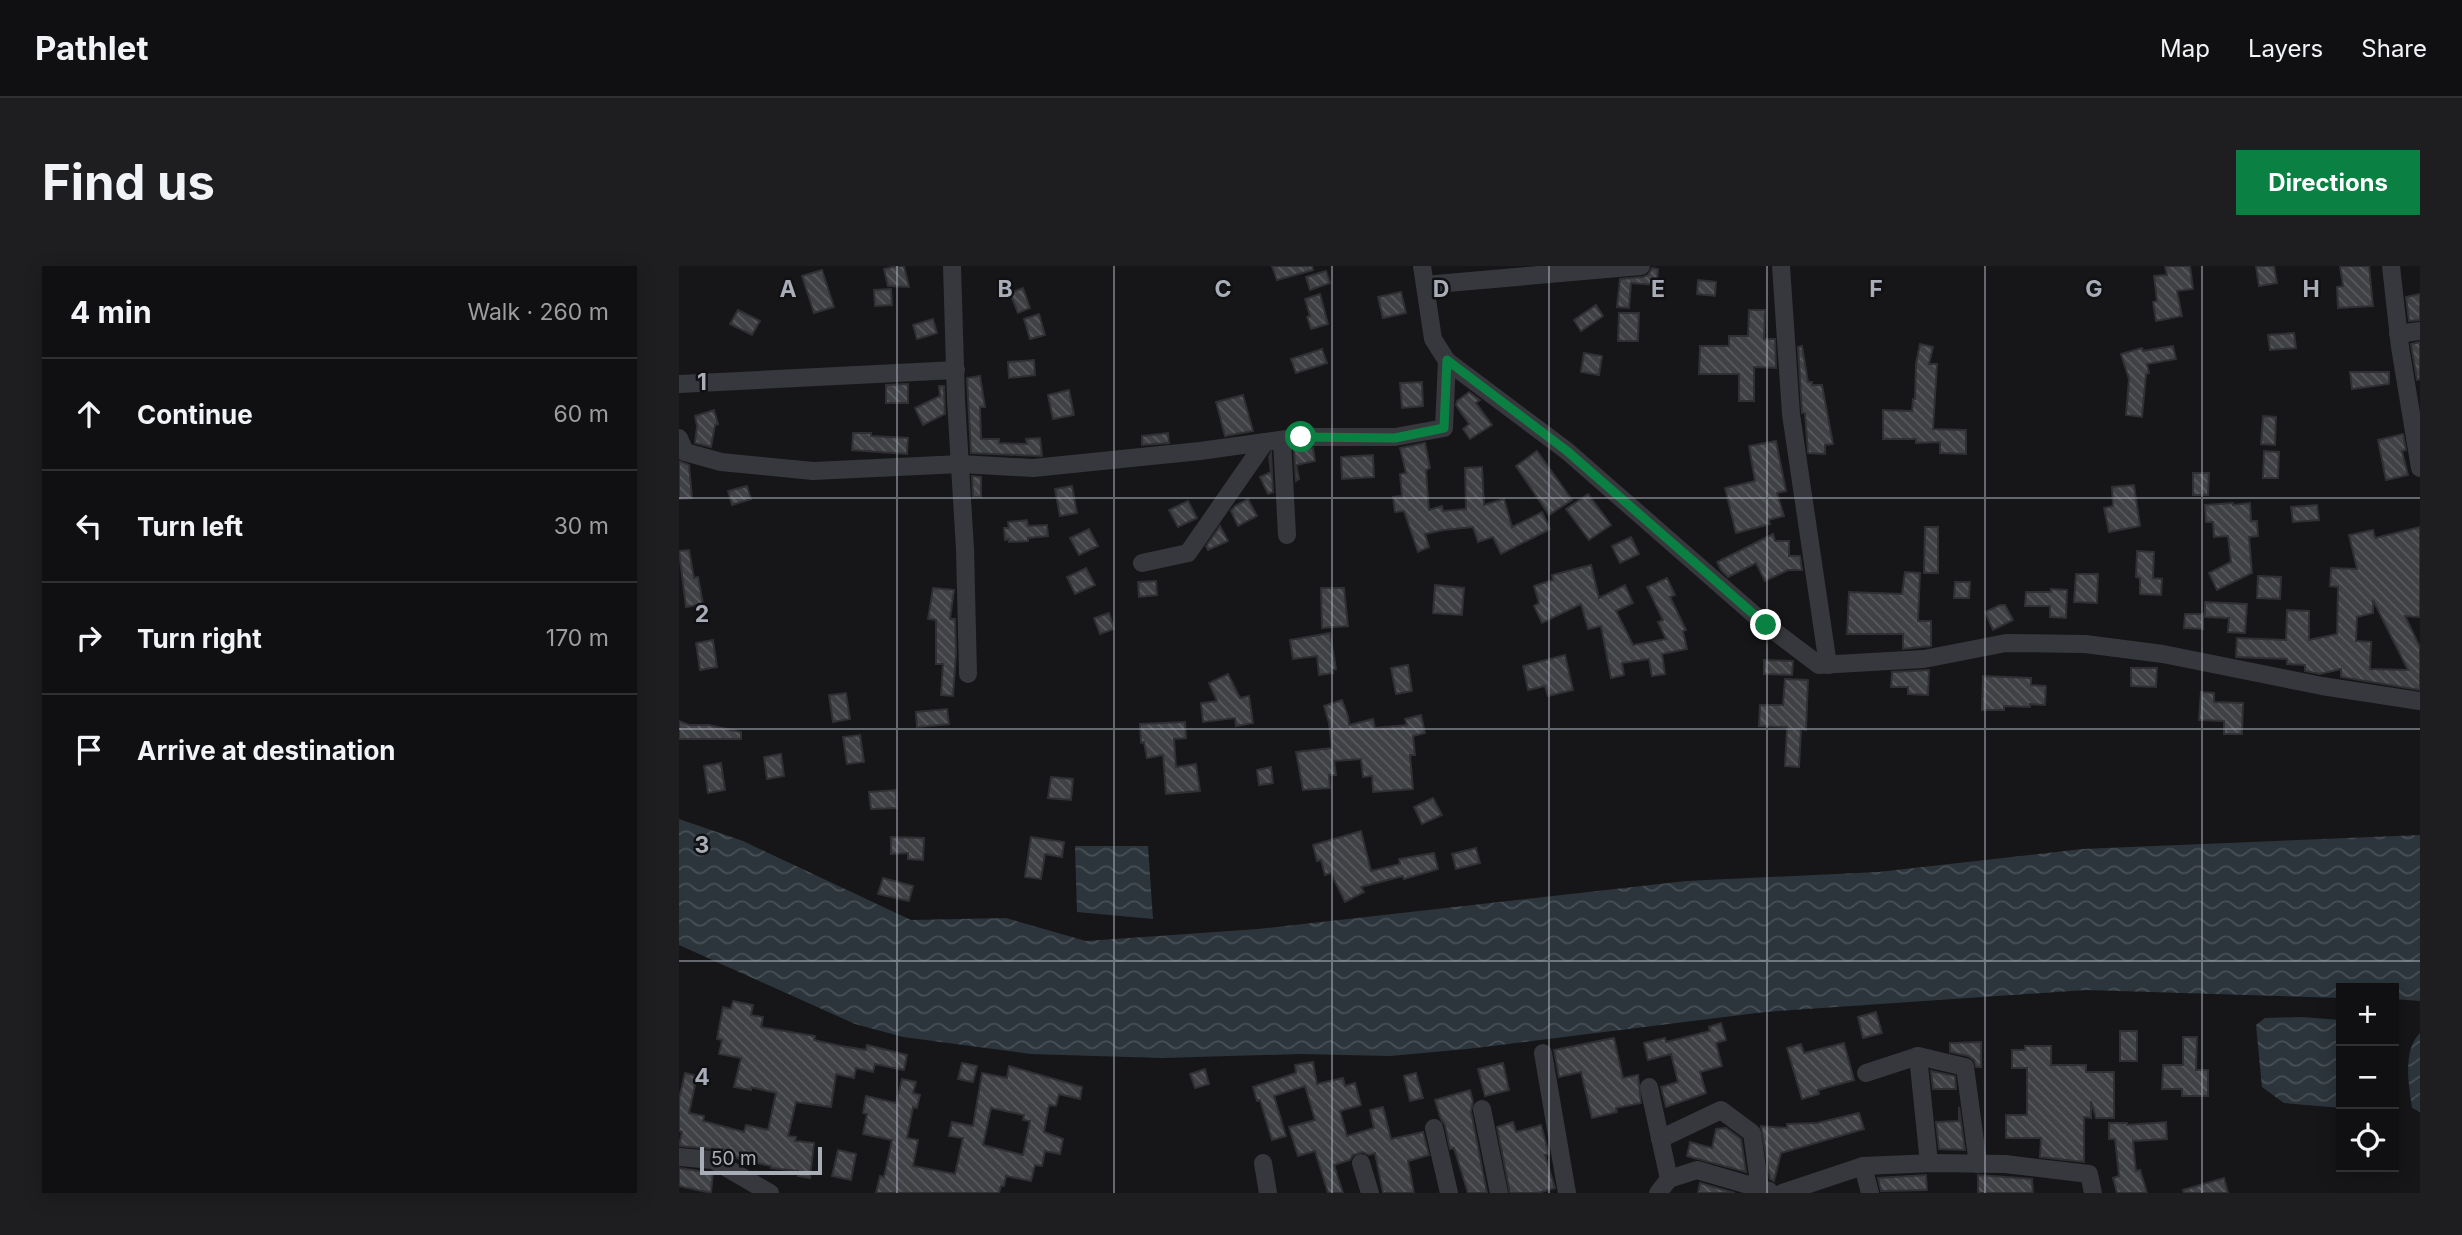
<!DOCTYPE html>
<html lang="en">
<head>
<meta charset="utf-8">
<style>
  body { margin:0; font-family:Inter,sans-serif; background:#1e1e20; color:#f1f3f6 }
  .controls { position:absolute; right:21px; bottom:21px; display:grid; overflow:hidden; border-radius:0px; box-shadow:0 4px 18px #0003 }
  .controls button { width:63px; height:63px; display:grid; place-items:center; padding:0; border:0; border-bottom:2px solid #303032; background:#101012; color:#f1f3f6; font:35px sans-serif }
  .scale { position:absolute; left:21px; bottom:18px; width:122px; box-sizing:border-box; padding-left:7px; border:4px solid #a8adb8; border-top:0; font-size:19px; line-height:24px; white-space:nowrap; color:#a8adb8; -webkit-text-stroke:5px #111113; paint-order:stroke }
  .stop { position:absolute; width:21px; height:21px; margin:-16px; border:5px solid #0b8043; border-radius:50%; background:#fff }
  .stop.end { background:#0b8043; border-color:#fff; box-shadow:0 2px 7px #0008 }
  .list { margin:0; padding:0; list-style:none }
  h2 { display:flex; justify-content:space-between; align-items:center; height:91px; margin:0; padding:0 28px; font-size:30px }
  h2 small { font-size:23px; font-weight:400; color:#9c9d9f }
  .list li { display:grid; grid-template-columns:46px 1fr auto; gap:21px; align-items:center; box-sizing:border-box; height:112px; padding:0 28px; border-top:2px solid #303032 }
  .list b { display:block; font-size:26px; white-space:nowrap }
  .list em { font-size:23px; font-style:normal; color:#9c9d9f }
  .icon { flex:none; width:38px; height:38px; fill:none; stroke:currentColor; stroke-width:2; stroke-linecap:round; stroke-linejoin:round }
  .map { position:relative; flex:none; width:1741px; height:927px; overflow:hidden; border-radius:0px }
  header { display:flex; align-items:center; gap:42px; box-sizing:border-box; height:98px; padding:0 35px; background:#101012; border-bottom:2px solid #303032 }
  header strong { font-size:33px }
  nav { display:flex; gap:38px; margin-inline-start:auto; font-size:24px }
  .intro { display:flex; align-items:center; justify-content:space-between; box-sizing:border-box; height:168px; padding:0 42px }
  h1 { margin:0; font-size:49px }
  .button { padding:18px 32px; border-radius:0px; background:#0b8043; color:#fff; font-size:24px; font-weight:700 }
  main { display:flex; gap:42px; padding:0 42px }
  aside { flex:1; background:#101012; border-radius:0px; box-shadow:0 4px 18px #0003 }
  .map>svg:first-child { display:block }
  .water { fill:url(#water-waves) }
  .building { fill:url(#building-back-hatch); stroke:#303034; stroke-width:2; fill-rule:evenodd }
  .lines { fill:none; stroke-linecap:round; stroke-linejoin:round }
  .minor { stroke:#37383d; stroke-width:18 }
  .route { stroke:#0b8043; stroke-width:9 }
  .grid { fill:none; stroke:#a8adb8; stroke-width:2; stroke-opacity:0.55 }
  .grid-label { font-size:23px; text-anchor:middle; font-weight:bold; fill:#a8adb8; stroke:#111113; stroke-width:5; stroke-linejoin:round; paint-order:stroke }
</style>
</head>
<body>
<header>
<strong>Pathlet</strong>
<nav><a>Map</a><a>Layers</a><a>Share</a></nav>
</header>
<div class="intro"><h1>Find us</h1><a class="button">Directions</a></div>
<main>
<aside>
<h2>4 min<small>Walk · 260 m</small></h2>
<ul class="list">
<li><svg class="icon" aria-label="ahead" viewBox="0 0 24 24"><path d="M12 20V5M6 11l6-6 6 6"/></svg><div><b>Continue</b></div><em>60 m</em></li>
<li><svg class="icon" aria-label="left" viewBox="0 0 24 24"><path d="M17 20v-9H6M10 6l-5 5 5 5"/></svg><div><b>Turn left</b></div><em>30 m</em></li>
<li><svg class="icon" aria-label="right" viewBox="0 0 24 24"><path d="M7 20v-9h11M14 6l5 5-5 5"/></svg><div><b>Turn right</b></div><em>170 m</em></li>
<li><svg class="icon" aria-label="arrive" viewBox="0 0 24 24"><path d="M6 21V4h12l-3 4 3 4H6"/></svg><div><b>Arrive at destination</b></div></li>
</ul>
</aside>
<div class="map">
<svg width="1741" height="927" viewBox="0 0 1741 927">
  <defs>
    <pattern id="water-waves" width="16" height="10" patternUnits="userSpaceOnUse" patternTransform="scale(1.75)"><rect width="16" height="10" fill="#2c353c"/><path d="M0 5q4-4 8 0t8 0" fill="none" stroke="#485056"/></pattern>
    <pattern id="building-back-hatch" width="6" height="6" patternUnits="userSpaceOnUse" patternTransform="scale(1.75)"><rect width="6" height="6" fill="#404145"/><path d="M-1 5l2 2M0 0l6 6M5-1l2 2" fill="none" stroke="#595a5e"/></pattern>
  </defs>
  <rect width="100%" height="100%" fill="#161618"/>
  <!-- water -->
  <g class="water">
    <polygon points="0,553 64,575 232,654 327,652 407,675 579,663 1007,615 1199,606 1403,583 1741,569 1741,735 1715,733 1715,722 1662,722 1662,732 1407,724 1086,746 788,783 711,790 622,788 482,792 352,788 224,771 176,758 0,679"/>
    <polygon points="396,580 469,580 474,653 398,646"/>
    <polygon points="1622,751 1662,754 1662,842 1605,837 1583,821 1577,759 1586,752"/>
    <path d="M1741,767V846L1733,842C1730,819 1723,785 1741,767Z"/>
  </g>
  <!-- building -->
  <g class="building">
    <polygon points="217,0 225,0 230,21 209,20 205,3"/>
    <polygon points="593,0 633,0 634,4 598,14"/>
    <polygon points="1486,0 1511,0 1514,23 1498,25 1503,50 1477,55 1474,36 1478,35 1475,10 1488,9"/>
    <polygon points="1577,0 1595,0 1598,17 1580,20"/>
    <polygon points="1661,0 1690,0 1694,40 1659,42 1658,21 1664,20"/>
    <polygon points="973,2 979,3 978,19 952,17 950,42 938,41 941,13 964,11 969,9"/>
    <polygon points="143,4 155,41 135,47 123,10"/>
    <polygon points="647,5 651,17 631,24 627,11"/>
    <polygon points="1019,14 1037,16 1036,30 1018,28"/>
    <polygon points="344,22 351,42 339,47 331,27"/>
    <polygon points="212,23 213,39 196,40 195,24"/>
    <polygon points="722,26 727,47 704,52 699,31"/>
    <polygon points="641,28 649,58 632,63 628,51 631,50 626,33"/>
    <polygon points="1741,28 1741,54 1730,55 1727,31"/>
    <polygon points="917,39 924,50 902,65 895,54"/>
    <polygon points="59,44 81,55 73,69 51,58"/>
    <polygon points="1070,44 1086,44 1085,73 1096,73 1097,102 1075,101 1075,135 1060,135 1060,108 1020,108 1021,80 1050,80 1050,70 1069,70"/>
    <polygon points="940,47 960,47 959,75 939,75"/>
    <polygon points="360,48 366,69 351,73 345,53"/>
    <polygon points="254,53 258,67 238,73 234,59"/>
    <polygon points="1615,67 1617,82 1591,84 1589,69"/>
    <polygon points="1741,76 1741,113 1738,114 1732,78"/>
    <polygon points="1241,78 1254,81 1250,98 1258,98 1254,163 1287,164 1287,188 1261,187 1261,176 1237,177 1237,173 1204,173 1204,144 1233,145 1234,133 1236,133 1237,98"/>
    <polygon points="1123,80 1129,116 1133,116 1133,119 1143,119 1154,178 1146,179 1146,188 1129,187 1126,147 1123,147 1119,81"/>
    <polygon points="1494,80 1497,93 1468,98 1470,107 1467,108 1463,151 1447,149 1450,113 1442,88 1463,82 1464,85"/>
    <polygon points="643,83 648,97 617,107 612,93"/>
    <polygon points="905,87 923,90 920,109 902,106"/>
    <polygon points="355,94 356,109 330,112 329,96"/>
    <polygon points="1671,106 1710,106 1710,118 1673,123"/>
    <polygon points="301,110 306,141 301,141 302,173 320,173 320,177 348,178 347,173 361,172 363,190 292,187 288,112"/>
    <polygon points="743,116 744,140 723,142 721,117"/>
    <polygon points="229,118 229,137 207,137 207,119"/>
    <polygon points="260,120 265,120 266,148 244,159 236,142 261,130"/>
    <polygon points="390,124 395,149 374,153 369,129"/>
    <polygon points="790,126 801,134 797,137 813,159 791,173 784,163 790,158 777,139 778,135"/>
    <polygon points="564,129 574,165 546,170 537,136"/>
    <polygon points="35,144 39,158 36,159 32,181 16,177 18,160 16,150"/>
    <polygon points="1584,150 1597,151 1596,179 1582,178"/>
    <polygon points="174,167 192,167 192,170 229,172 228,188 173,184"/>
    <polygon points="489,167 490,177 463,179 463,170"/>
    <polygon points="1724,168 1727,184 1723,185 1729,209 1707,214 1699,174"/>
    <polygon points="1097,175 1107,225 1098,227 1105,250 1089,254 1091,258 1057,267 1046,222 1076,215 1070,180"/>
    <polygon points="746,177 751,202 747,204 750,244 763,240 764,245 787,243 786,202 803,201 805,239 825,233 833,261 863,246 871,263 822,288 814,271 799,276 794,261 765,264 746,268 750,281 739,286 725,245 716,246 714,231 723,230 721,208 727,207 721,182"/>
    <polygon points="623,182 634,182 636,195 617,199 620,213 617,215 615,184"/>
    <polygon points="858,185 893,234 870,249 837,200"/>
    <polygon points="1585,185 1600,186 1599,212 1584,212"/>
    <polygon points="592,187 594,226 589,228 581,211 592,206 590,191"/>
    <polygon points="694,189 695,211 663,213 662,191"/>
    <polygon points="0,195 10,199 13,232 0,233"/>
    <polygon points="1514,207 1530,207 1529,229 1514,229"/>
    <polygon points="293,210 302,211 302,231 294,231"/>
    <polygon points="1455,219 1461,260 1430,266 1425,242 1434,240 1433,221"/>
    <polygon points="68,220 72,233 53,239 49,225"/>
    <polygon points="393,220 398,247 381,250 376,223"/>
    <polygon points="909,228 932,259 910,274 887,243"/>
    <polygon points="569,233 578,250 559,260 552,245 556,240"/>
    <polygon points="509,235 518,252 499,261 490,244"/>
    <polygon points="1554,237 1554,239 1571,237 1572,255 1578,255 1579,270 1570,271 1573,307 1538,324 1530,307 1552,296 1549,270 1535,271 1534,256 1527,256 1526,239"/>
    <polygon points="1638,239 1640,254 1614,256 1612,241"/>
    <polygon points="348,254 349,260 368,259 369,270 349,272 349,275 330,276 330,273 326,274 325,262 330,262 329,256"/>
    <polygon points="541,260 549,275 529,284 527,280"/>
    <polygon points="1246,261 1259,261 1259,307 1245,307"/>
    <path d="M1741,261V351L1726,350L1741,381V424L1662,411V403L1641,408L1626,405V399L1608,398V393L1557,391L1558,372L1607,374L1608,344L1630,345V374L1658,368L1659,321L1651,320L1652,302L1678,303L1670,269L1694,264L1696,272ZM1694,334L1729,404L1691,403L1692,376L1677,375L1678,351L1694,347Z"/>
    <polygon points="410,263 419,280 400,289 391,272"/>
    <polygon points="1094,268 1096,275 1110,275 1110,290 1121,290 1123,304 1109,304 1086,315 1077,297 1049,311 1042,304 1038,296"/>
    <polygon points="952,271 960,288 941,297 933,280"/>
    <polygon points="10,284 15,312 19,311 24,338 7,341 0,285"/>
    <polygon points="1458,285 1475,286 1474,312 1483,313 1482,329 1461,328 1461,312 1457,311"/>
    <polygon points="912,299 920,332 946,319 954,337 937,345 954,379 987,373 979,356 984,354 968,321 988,312 996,329 991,331 1007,364 1004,365 1008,383 983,388 986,408 973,410 970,393 943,397 945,409 932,412 922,360 909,363 902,338 863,357 855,340 860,337 855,320 874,314 873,309"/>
    <polygon points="407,302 416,319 396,328 388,311"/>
    <polygon points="1226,306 1241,307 1239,355 1252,355 1252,380 1224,383 1224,368 1168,368 1170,326 1223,328"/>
    <polygon points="1397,308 1419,308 1418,337 1395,336"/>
    <polygon points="1579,310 1602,311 1601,333 1578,332"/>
    <polygon points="477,315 478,329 460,331 459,316"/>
    <polygon points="1276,316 1291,316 1290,332 1275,332"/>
    <polygon points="756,319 785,322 783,349 754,347"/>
    <polygon points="254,322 275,324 271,353 276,353 277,387 274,430 262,429 264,398 257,398 257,354 249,353"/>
    <polygon points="642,322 665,322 669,360 643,362"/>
    <polygon points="1372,323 1388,324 1387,352 1371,351 1371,340 1346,340 1347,326 1372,326"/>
    <polygon points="1526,336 1568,338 1566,367 1549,366 1550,352 1526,351"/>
    <polygon points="1321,339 1326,339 1334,354 1314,364 1306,346"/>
    <polygon points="430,347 435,363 421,368 415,352"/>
    <polygon points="1506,348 1524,348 1524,363 1505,362"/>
    <polygon points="651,367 657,403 653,404 654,407 640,409 638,390 614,393 611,374"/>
    <polygon points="34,374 38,401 21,404 17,377"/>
    <polygon points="886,389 894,424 869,430 866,420 849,424 844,400"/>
    <polygon points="1085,394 1114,395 1113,409 1085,408"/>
    <polygon points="729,399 733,425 717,428 712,402"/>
    <polygon points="1452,402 1478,402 1477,421 1452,420"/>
    <polygon points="1250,404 1249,429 1229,428 1229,421 1212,421 1213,406"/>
    <polygon points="549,408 561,432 570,430 574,457 557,460 556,452 524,456 522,437 538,435 530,417"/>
    <polygon points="1304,410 1352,412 1352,419 1367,420 1366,439 1351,438 1351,441 1325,440 1325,444 1303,444"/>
    <polygon points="1106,413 1129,414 1127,464 1122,463 1120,501 1106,500 1108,461 1080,460 1081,439 1104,439"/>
    <polygon points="1522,426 1535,427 1535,436 1564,437 1563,468 1545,468 1545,455 1520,454"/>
    <polygon points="167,427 171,453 154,456 150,429"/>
    <polygon points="663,434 669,450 670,459 694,453 696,462 728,459 726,453 742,449 746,467 734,470 736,489 731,489 734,523 694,526 693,510 684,511 682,493 655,495 657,509 650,509 651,522 624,524 617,486 653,482 650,457 645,440"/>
    <polygon points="268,443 270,458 238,461 237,446"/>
    <polygon points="0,455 10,459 30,459 62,466 62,473 0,473"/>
    <polygon points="506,456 507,472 495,473 497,501 517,498 521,525 487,528 484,489 468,492 465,476 462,477 461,458"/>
    <polygon points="181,469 185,496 168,498 164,471"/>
    <polygon points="102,488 105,510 88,513 85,491"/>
    <polygon points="42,497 46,524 29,527 25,500"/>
    <polygon points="592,501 594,517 580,519 578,504"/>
    <polygon points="372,511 394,513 392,534 369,532"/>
    <polygon points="217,524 218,542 192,543 190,526"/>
    <polygon points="754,532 763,549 743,558 735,541"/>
    <polygon points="682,565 692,605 721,598 720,593 755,587 759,603 725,613 724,610 682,621 685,626 666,636 652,607 646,609 642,594 638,595 634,579"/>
    <polygon points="212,571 245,572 244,594 229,593 229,587 212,588"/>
    <polygon points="352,571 385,576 383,591 366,588 362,613 346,611"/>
    <polygon points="797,582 801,597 777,603 773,588"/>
    <polygon points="204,612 234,620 230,635 199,628"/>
    <polygon points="54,735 74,739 72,749 84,751 82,761 136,770 135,774 162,780 187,784 188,779 228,789 225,804 196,798 194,806 177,802 175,812 157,808 152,841 117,836 109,870 117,871 116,875 135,877 131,912 119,910 119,905 92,902 92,900 63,894 36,883 0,880 3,866 0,865 0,833 6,807 18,810 10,847 25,850 24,855 65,866 67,859 89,864 97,827 72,821 72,824 55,821 62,792 40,788 43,774 38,773 44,741 52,743"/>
    <polygon points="1197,746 1203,767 1184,772 1179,751"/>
    <polygon points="1042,757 1047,774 1037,777 1043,800 1021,806 1027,827 987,841 982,821 999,816 992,788 969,794 965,777 986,772 987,776 1031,765 1030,761"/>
    <rect x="1441" y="765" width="17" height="30"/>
    <polygon points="1504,771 1518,771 1517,804 1529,804 1529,830 1503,830 1503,823 1483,823 1484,799 1504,799"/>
    <polygon points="935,772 944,812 959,809 962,837 937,842 938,846 913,852 902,806 880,811 875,784"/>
    <polygon points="1302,776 1302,801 1297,801 1295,794 1289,790 1271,786 1271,777"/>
    <polygon points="1165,777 1175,814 1139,824 1140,828 1123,833 1108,782 1122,778 1125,787"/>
    <polygon points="1346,780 1372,780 1372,799 1407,799 1407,806 1435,806 1435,852 1417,852 1412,835 1412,852 1405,851 1405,896 1361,891 1362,872 1327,872 1327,849 1348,849 1348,802 1333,802 1333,784 1346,784"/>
    <polygon points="634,796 638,818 664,812 666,820 676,817 682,839 661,845 668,870 695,862 691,844 704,841 712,873 744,866 750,889 729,895 735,927 704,927 696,887 690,889 684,886 674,889 671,894 655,899 664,927 649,927 636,885 619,890 610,861 636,854 626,820 595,830 607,870 593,874 581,834 578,835 574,821 617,807 616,799"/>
    <polygon points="283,797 298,800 294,816 279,813"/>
    <polygon points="824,797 830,824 806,830 799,803"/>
    <path d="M330,800L403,821L401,833L380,828L377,840L370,839L365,866L384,873L381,888L366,885L363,900L356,899L352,915L327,910L325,920H322L320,927H197L201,910L205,911L213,874L184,868L188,848L184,847L187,830L217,837L223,813L237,816L234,827L241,829L238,842L234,841L228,872L239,874L234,900L276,908L284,872L270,870L273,856L294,860L303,807L328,812ZM312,842L345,849L344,854L351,855L344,889L304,879Z"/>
    <polygon points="526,803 530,818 516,822 511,808"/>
    <polygon points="1252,805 1276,810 1277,823 1254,823"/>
    <polygon points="737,807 744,832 731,835 725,810"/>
    <polygon points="791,824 794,836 792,845 808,927 789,927 775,882 771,883 766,859 762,853 756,834"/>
    <polygon points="1280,841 1286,884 1260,883 1257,856 1280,855"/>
    <polygon points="1180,847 1185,863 1102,887 1095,915 1091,913 1082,860 1108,862 1108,858 1138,857"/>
    <polygon points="834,856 837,866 862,859 870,888 866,889 876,922 859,927 831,927 818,861"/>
    <polygon points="1487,856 1488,873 1454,875 1457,905 1461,904 1468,927 1438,927 1434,912 1440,910 1436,873 1430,873 1430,857 1448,857 1448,859"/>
    <polygon points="1047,862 1062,873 1067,906 1008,890 1011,876 1033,882 1037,863"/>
    <polygon points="159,884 177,888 172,914 153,910"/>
    <polygon points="0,902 34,907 32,927 0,920"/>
    <polygon points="1247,909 1248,924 1202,925 1199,912"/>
    <polygon points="1299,909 1353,913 1354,927 1299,927"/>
    <polygon points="1545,912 1549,927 1505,927 1504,924"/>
    <polygon points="1021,917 1056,927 1019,927"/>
  </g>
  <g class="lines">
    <!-- minor -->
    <g class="minor">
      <polyline points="273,0 277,134 286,283 289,408"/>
      <polyline points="743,0 754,73 768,95 888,185 1087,359 1140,399 1245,393 1327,377 1406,378 1484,388 1643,420 1741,435"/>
      <polyline points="1102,0 1112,148 1149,399"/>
      <polyline points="1712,0 1721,81 1741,202"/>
      <polyline points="746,19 962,0"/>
      <polyline points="1719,68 1741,65"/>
      <polyline points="0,118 277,104"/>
      <polyline points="0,172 6,186 42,196 134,205 282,198 354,202 521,185 622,171 716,171 765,162 768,95"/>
      <polyline points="603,174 608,269"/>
      <polyline points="463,297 509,287 586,176"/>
      <polyline points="864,787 888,927"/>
      <polyline points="1239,790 1250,897"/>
      <polyline points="1187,807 1239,790 1286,801 1299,898"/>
      <polyline points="970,821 990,913"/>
      <polyline points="803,843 820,927"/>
      <polyline points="755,862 770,927"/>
      <polyline points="981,873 1042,844 1073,867 1081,923"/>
      <polyline points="0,891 34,894 91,927"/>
      <polyline points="584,897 589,927"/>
      <polyline points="682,897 691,927"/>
      <polyline points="1184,900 1191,927"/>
      <polyline points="979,927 990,913 1018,904 1090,925"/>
      <polyline points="1103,927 1184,900 1254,897 1326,898 1410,908 1414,927"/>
    </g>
  </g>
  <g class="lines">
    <!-- route -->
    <polyline class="route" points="622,171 716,172 765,162 768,94 888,185 1087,359"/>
  </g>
  <!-- grid -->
  <path class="grid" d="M218,0V927M435,0V927M653,0V927M870,0V927M1088,0V927M1306,0V927M1523,0V927M0,232H1741M0,463H1741M0,695H1741"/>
  <g class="grid-label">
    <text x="109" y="31">A</text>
    <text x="326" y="31">B</text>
    <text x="544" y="31">C</text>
    <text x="762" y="31">D</text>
    <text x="979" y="31">E</text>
    <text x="1197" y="31">F</text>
    <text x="1415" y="31">G</text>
    <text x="1632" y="31">H</text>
    <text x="23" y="124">1</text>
    <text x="23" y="356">2</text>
    <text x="23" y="587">3</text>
    <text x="23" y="819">4</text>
  </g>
</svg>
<div class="controls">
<button>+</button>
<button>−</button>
<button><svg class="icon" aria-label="locate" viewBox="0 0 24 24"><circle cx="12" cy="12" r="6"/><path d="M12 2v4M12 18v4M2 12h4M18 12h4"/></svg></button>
</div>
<div class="scale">50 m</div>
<div class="stop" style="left:622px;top:171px"></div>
<div class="stop end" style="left:1087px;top:359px"></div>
</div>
</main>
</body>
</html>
